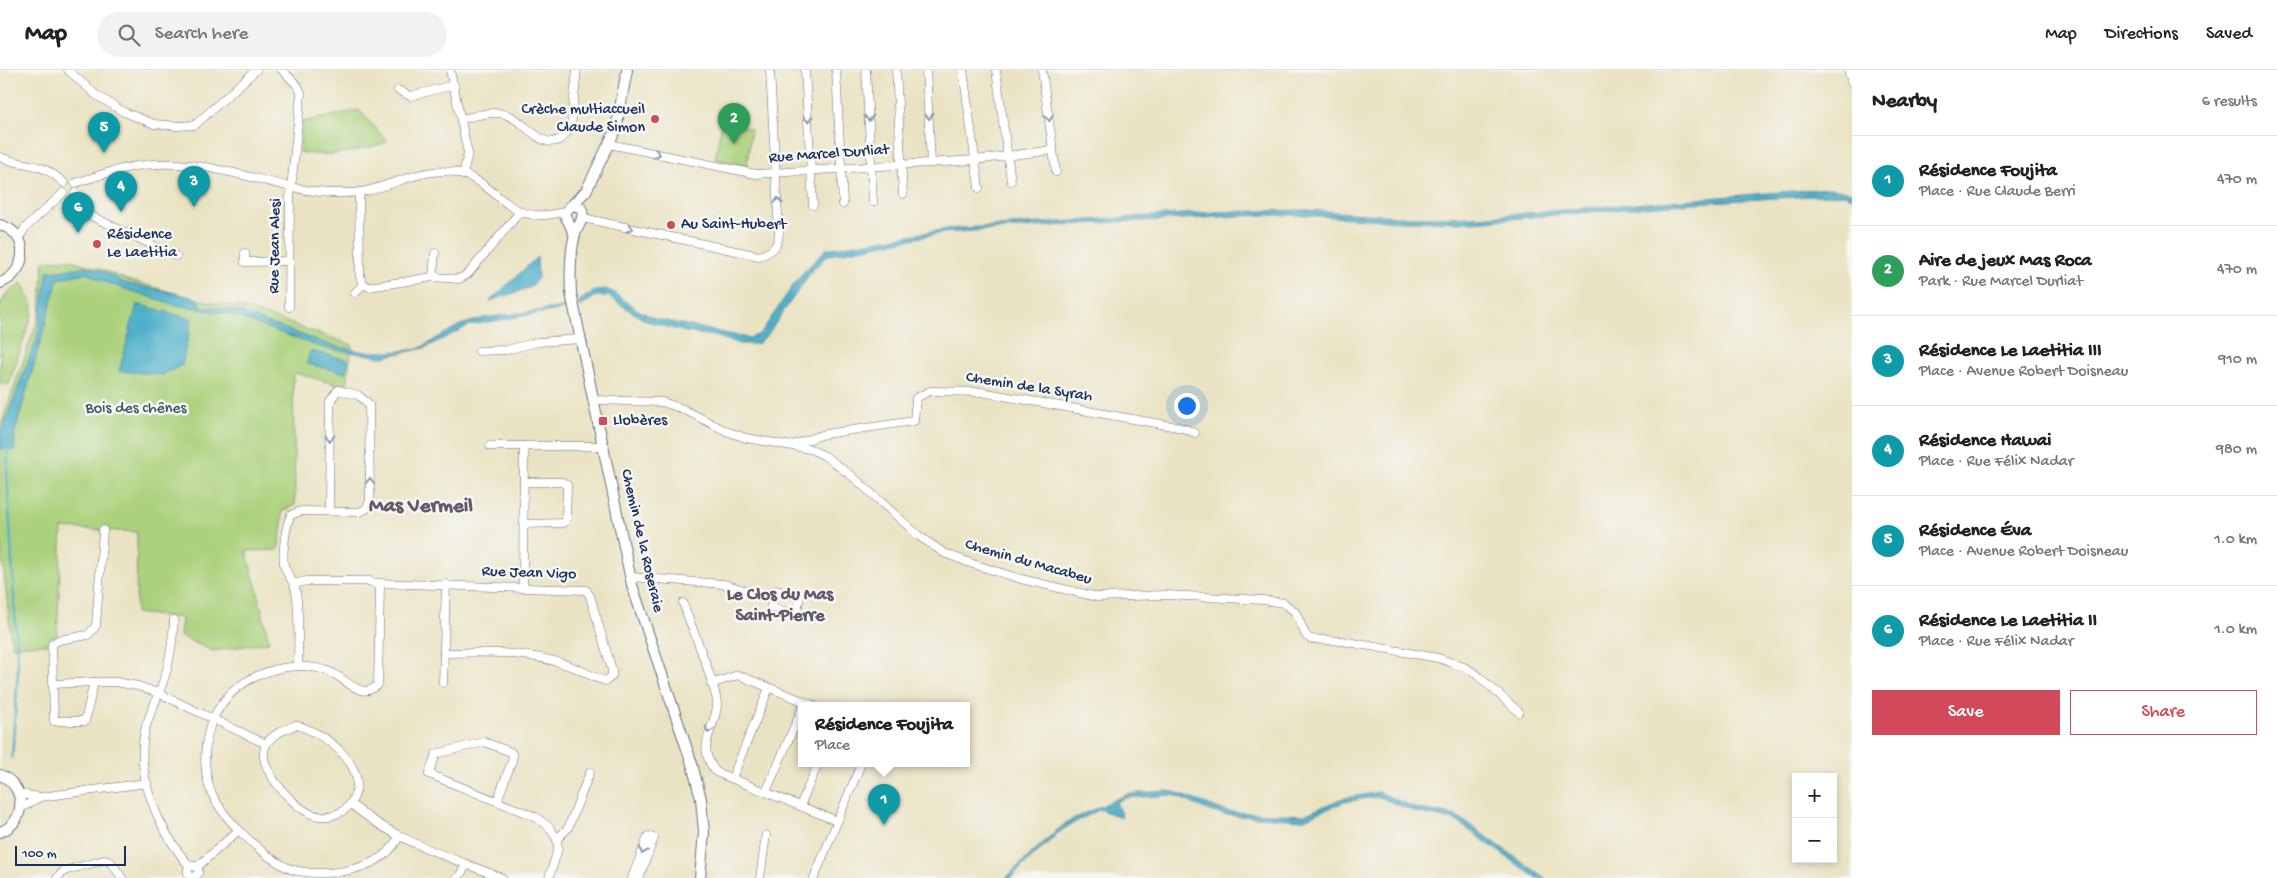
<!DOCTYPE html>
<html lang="en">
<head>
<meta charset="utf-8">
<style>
  body { margin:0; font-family:"Gochi Hand",sans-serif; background:#f2f2f2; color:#222 }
  .controls { position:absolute; right:15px; bottom:15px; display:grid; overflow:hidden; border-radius:0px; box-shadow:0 2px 8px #0003 }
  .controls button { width:45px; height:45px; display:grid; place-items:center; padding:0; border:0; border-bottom:1px solid #e0e0e0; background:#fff; color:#222; font:25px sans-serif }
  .scale { position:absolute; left:15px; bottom:12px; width:111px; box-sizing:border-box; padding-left:5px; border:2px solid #1b2f5e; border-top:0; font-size:14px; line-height:18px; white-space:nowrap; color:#1b2f5e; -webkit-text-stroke:4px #f6f6f2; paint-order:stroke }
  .you { position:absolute; left:1186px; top:335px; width:18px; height:18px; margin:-12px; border:4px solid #fff; border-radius:50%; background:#1a73e8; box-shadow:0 0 0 8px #1a73e833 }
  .badge { display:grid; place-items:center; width:32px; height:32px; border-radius:50%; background:#d1495b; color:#fff; font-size:16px; font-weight:700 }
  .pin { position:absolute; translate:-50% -41px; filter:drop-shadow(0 1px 2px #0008) }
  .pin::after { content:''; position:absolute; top:26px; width:18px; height:15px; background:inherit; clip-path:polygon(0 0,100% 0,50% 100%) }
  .popup { position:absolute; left:798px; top:632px; width:172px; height:65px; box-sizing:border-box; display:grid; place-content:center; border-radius:0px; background:#fff; filter:drop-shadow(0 1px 4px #0005); font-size:16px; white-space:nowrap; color:#767676 }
  .popup b { font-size:19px; color:#222 }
  .popup::after { content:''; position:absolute; left:50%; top:100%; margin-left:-10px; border:10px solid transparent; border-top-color:#fff }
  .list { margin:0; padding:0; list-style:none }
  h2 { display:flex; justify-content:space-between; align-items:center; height:65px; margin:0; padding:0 20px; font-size:21px }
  h2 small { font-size:16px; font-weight:400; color:#767676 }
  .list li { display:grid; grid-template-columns:32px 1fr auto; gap:15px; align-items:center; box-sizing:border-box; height:90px; padding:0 20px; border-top:1px solid #e0e0e0 }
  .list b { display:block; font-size:19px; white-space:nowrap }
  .list p { margin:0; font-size:16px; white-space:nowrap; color:#767676 }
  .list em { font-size:16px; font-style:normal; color:#767676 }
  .actions { display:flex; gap:10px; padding:15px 20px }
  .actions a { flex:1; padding:11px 0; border:1px solid #d1495b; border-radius:0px; text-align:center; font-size:18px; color:#d1495b }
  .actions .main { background:#d1495b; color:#fff }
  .icon { flex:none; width:28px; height:28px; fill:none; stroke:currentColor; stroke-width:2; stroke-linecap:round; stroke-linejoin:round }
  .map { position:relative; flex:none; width:1852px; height:808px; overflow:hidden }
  header { display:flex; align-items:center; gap:30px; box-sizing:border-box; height:70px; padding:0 25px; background:#fff; border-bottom:1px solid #e0e0e0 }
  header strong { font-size:24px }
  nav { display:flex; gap:28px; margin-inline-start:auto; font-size:18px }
  .search { width:350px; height:45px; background:#f2f2f2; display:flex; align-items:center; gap:12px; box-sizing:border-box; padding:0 18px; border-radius:28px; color:#767676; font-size:19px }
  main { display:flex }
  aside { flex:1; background:#fff }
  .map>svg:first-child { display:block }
  .green { fill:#acd17b; stroke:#64806c }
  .water { fill:#48aec8; stroke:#326e93 }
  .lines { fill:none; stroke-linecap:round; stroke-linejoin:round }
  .stream { stroke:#48aec8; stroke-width:2.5 }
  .street-casing { stroke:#636e81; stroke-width:9 }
  .secondary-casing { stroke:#636e81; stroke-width:12 }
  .street { stroke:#fff; stroke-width:8 }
  .secondary { stroke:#fff; stroke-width:10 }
  .oneway { stroke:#8d97ae }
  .poi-dot { fill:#d1495b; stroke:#f6f6f2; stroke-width:2 }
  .labels { text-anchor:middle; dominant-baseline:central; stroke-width:5; stroke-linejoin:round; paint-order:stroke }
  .poi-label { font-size:16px; fill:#1b2f5e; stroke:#f6f6f2; text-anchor:start }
  .street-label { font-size:16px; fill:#1b2f5e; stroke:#f6f6f2 }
  .park-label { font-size:16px; fill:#3f5865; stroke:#f6f6f2 }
  .neighbourhood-label { font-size:18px; font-weight:bold; fill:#635a69; stroke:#f6f6f2 }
  .district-label { font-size:21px; font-weight:bold; fill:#635a69; stroke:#f6f6f2 }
</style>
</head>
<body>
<header>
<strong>Map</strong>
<div class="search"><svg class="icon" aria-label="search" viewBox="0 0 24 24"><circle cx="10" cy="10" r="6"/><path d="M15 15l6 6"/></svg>Search here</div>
<nav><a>Map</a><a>Directions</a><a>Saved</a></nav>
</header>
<main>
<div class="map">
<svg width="1852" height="808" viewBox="0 0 1852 808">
  <rect width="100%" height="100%" fill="#f6f6f2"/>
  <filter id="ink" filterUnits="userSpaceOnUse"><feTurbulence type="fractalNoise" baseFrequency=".02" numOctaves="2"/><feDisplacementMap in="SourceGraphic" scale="10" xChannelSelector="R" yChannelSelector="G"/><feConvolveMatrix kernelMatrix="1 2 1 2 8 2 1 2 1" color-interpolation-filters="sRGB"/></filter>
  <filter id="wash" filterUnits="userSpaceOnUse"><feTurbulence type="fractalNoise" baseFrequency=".0096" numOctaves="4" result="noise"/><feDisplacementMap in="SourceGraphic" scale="20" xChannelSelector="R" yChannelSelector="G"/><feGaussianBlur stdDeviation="1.12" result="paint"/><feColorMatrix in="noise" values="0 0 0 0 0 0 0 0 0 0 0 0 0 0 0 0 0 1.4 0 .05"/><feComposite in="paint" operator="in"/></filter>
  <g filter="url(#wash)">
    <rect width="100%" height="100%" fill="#eae3c3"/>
    <!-- green -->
    <g class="green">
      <path d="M359,40L388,72C359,80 330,89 300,82L302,52Z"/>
      <polygon points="722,52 751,59 747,96 715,89"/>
      <polygon points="68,189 103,200 127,210 209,232 251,240 352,275 346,317 295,303 293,305 295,435 282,441 282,457 278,480 246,481 257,519 269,572 213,581 180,566 182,548 136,543 137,462 62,458 57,565 50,568 48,574 12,576 0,465 0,358 40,243 44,191"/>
      <polygon points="22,213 33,235 32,244 9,314 0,314 0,235 7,223"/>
    </g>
    <!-- water -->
    <g class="water">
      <polygon points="1829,118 1852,122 1852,127 1844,124 1693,133 1474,152 1401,151 1303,145 1260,145 1081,154 942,163 828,185 813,199 768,264 757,274 740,274 715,266 686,262 646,251 608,226 596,226 580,237 579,231 593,222 605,219 613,222 636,239 656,249 749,268 760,264 799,207 826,179 947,159 1215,142 1305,140 1410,147 1478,147"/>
      <polygon points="537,187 538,208 531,217 490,231"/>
      <polygon points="85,196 104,202 125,213 196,228 201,236 232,240 330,275 366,282 389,282 418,279 460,255 484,248 571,236 571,238 470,255 425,278 382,287 322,278 229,244 175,235 107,213 86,203 58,209 15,362 14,381 0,378 0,365 37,268 48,200 54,202"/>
      <polygon points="137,234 192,249 182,295 162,305 119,301"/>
      <polygon points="310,281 349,290 345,303 307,294"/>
      <polygon points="1167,721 1174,722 1228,742 1304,745 1340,729 1379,722 1415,738 1457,746 1545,808 1536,808 1455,750 1415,742 1382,728 1374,727 1344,732 1302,750 1291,749 1224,745 1210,741 1173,725 1125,728 1116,732 1122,747 1103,741 1101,739 1070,755 1058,763 1010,808 1006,808 1049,767 1067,752 1127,724"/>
    </g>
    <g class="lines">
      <!-- stream -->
      <polyline class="stream" points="8,380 7,400 18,600 12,688"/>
    </g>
  </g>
  <g filter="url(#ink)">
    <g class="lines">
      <!-- street casing -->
      <g class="street-casing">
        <g id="street">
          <polyline points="68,0 96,25 124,42 154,54 178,56 195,55 256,0"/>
          <polyline points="282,0 298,16 301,23 290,128 289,237"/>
          <polyline points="450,0 468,83 463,105"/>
          <polyline points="805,0 813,135"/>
          <polyline points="836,0 843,134"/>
          <polyline points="866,0 873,132"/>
          <polyline points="896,0 903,124"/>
          <polyline points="926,0 931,93"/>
          <polyline points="963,0 979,118"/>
          <polyline points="996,0 1011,111"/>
          <polyline points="1042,0 1056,102"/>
          <polyline points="1848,0 1852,13"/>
          <polyline points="398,20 410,26 454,15"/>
          <path d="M462,49C475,46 490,41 504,44C526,48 549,96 571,56L577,0"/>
          <polyline points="609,74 756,104 975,90 1053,80"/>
          <path d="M0,87C27,98 38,89 64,113"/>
          <path d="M75,113C95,107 116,99 137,96C163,92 194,94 220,100C257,107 294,121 332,123C342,123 355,124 366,121C395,115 423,97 454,102C502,111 504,160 566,141"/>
          <polyline points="359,122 360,206 363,214 369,217 433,207 459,209 468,204 519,143"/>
          <polyline points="75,123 91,146 176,186"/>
          <path d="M583,148L759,186C772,182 778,177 779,163L770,0"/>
          <polyline points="19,168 25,158 63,123"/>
          <polyline points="245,183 245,192 289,191"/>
          <polyline points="433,207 435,183"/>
          <polyline points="355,223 363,214"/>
          <polyline points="479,281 506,280 538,272 581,269"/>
          <polyline points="594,330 662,332 683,339 726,361 746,368 810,379 825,386 852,406 919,466 944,483 973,494 1021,509 1097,527 1167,525 1263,530 1284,533 1296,543 1306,566 1311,569 1342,571 1438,588 1464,597 1476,604 1519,642"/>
          <polyline points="792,375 825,364 914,351 916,328 930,321 981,322 1183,358 1195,363"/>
          <polyline points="490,376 605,376"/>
          <polyline points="524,454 564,453 566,450 567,415 562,412 524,412"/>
          <polyline points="630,507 724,514 774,529"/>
          <path d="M377,513L586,520L590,526L612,600V606L606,611C593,608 583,600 570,596C529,581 487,582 444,583"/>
          <path d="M294,514L306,511H370L380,517L378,615C373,619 367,622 361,620C349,617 340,605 328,601C285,587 232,607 213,649C204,669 203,695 209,716C218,746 265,789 293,800C327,808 384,801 399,766"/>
          <polyline points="523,517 524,376"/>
          <polygon points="776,520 800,527 796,545 771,537"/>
          <path d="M683,533C689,551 719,622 717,636C714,662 695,676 716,702L837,751"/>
          <path d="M174,550C173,567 171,583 167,599C162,619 152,637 146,656C133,705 159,760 190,797"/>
          <path d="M298,596C298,572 300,546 296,522C295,513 288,506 285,498C281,488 286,453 291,445L301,441L359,442L366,439L370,431L369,334L358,325L338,320L330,331L329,441"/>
          <polyline points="94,612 85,651 54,651 52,574 59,570 88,565 96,556 103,460"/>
          <polyline points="443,613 446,514"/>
          <polyline points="53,614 95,612 116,612 138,616 158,623 266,674"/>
          <polyline points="711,614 738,605 815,636"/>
          <path d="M296,655C323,662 369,695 354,727C351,734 346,740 339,743C329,747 319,748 309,743C291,734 253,695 267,673C274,663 286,659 296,655Z"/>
          <polyline points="732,708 769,618"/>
          <polyline points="766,722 802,639"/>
          <polyline points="20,724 40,727 147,713"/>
          <polyline points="497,731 512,691 513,686 511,682 484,672 436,684 429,704 536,747 549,757 557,769"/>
          <path d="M351,734C394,771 450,787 502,808"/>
          <polyline points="800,736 818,694"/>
          <polyline points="21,738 40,727"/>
          <circle cx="193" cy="801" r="5.5"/>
          <polyline points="197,797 239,760"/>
          <polyline points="57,808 64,801 104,790 111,792 122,808"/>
          <polyline points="458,808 467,794"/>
          <polyline points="549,808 558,779 557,769 568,758 590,702"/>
          <polyline points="632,808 648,766 654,768 639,808"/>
          <polyline points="760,808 766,765"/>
          <polyline points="814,808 861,694"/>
        </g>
      </g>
      <!-- secondary casing -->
      <g class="secondary-casing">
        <g id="secondary">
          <path d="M574,135L581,138C586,147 578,155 575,164C570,183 570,203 571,223L632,515L692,694L701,729L704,762L700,808"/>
          <path d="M0,155C31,163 28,203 0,213"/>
          <polyline points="575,165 566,147 566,141 586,121 616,59 627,0"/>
          <path d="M0,705C26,715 28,752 0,762"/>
        </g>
      </g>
      <!-- street -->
      <use href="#street" class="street"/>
      <!-- secondary -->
      <use href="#secondary" class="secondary"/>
    </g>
    <!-- one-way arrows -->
    <defs><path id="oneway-chevron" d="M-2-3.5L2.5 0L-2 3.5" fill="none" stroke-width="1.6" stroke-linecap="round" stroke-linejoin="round" transform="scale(1.25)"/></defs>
    <g class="oneway">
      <use href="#oneway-chevron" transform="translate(929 46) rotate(87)"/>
      <use href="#oneway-chevron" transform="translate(869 48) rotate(87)"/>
      <use href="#oneway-chevron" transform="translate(1049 48) rotate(82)"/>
      <use href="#oneway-chevron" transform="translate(808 49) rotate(87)"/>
      <use href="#oneway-chevron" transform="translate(657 84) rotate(12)"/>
      <use href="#oneway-chevron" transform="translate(778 131) rotate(-93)"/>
      <use href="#oneway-chevron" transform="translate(630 158) rotate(12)"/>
      <use href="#oneway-chevron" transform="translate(330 368) rotate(90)"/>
      <use href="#oneway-chevron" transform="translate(370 411) rotate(-90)"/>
      <use href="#oneway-chevron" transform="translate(709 660) rotate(108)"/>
      <use href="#oneway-chevron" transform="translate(643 781) rotate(112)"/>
    </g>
  </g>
  <!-- markers -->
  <g class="poi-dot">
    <circle cx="655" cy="49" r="5"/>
    <circle cx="671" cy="155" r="5"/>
    <circle cx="97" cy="174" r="5"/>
    <rect x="598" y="346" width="10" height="10" rx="2.5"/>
  </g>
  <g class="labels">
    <!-- poi labels -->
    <g class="poi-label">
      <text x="645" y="40" text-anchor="end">Crèche multiaccueil<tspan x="645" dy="18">Claude Simon</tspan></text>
      <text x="681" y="155">Au Saint-Hubert</text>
      <text x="107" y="165">Résidence<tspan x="107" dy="18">Le Laetitia</tspan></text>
      <text x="613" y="351">Llobères</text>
    </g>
    <!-- street labels -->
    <g class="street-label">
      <text transform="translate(829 85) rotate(-4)">Rue Marcel Durliat</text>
      <text transform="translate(276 176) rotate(-89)">Rue Jean Alesi</text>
      <text transform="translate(1029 318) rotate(9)">Chemin de la Syrah</text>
      <text transform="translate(641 471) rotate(77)">Chemin de la Roseraie</text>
      <text transform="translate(1028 493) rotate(16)">Chemin du Macabeu</text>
      <text transform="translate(529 504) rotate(2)">Rue Jean Vigo</text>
    </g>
    <!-- park labels -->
    <g class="park-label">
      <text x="136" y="339">Bois des chênes</text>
    </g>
    <!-- neighbourhood labels -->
    <g class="neighbourhood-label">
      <text x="780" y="525">Le Clos du Mas<tspan x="780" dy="21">Saint-Pierre</tspan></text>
    </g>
    <!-- district labels -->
    <g class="district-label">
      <text x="421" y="437">Mas Vermeil</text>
    </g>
  </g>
</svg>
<div class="controls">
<button>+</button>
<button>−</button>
</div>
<div class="scale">100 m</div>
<div class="you"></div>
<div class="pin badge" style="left:884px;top:755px;background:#0f9aa8">1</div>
<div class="popup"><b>Résidence Foujita</b>Place</div>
<div class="pin badge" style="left:734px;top:74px;background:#2e9e5b">2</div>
<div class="pin badge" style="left:194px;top:137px;background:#0f9aa8">3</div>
<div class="pin badge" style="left:121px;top:142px;background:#0f9aa8">4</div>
<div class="pin badge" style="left:104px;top:83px;background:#0f9aa8">5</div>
<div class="pin badge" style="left:78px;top:163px;background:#0f9aa8">6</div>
</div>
<aside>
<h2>Nearby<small>6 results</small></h2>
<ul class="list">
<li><span class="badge" style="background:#0f9aa8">1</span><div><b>Résidence Foujita</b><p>Place · Rue Claude Berri</p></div><em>470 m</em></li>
<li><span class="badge" style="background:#2e9e5b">2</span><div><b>Aire de jeux Mas Roca</b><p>Park · Rue Marcel Durliat</p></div><em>470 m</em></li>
<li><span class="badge" style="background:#0f9aa8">3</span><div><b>Résidence Le Laetitia III</b><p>Place · Avenue Robert Doisneau</p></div><em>910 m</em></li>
<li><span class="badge" style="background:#0f9aa8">4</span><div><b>Résidence Hawai</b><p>Place · Rue Félix Nadar</p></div><em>980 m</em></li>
<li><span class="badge" style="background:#0f9aa8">5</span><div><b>Résidence Éva</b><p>Place · Avenue Robert Doisneau</p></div><em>1.0 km</em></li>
<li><span class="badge" style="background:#0f9aa8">6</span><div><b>Résidence Le Laetitia II</b><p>Place · Rue Félix Nadar</p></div><em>1.0 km</em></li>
</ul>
<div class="actions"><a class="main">Save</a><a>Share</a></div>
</aside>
</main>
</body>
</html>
